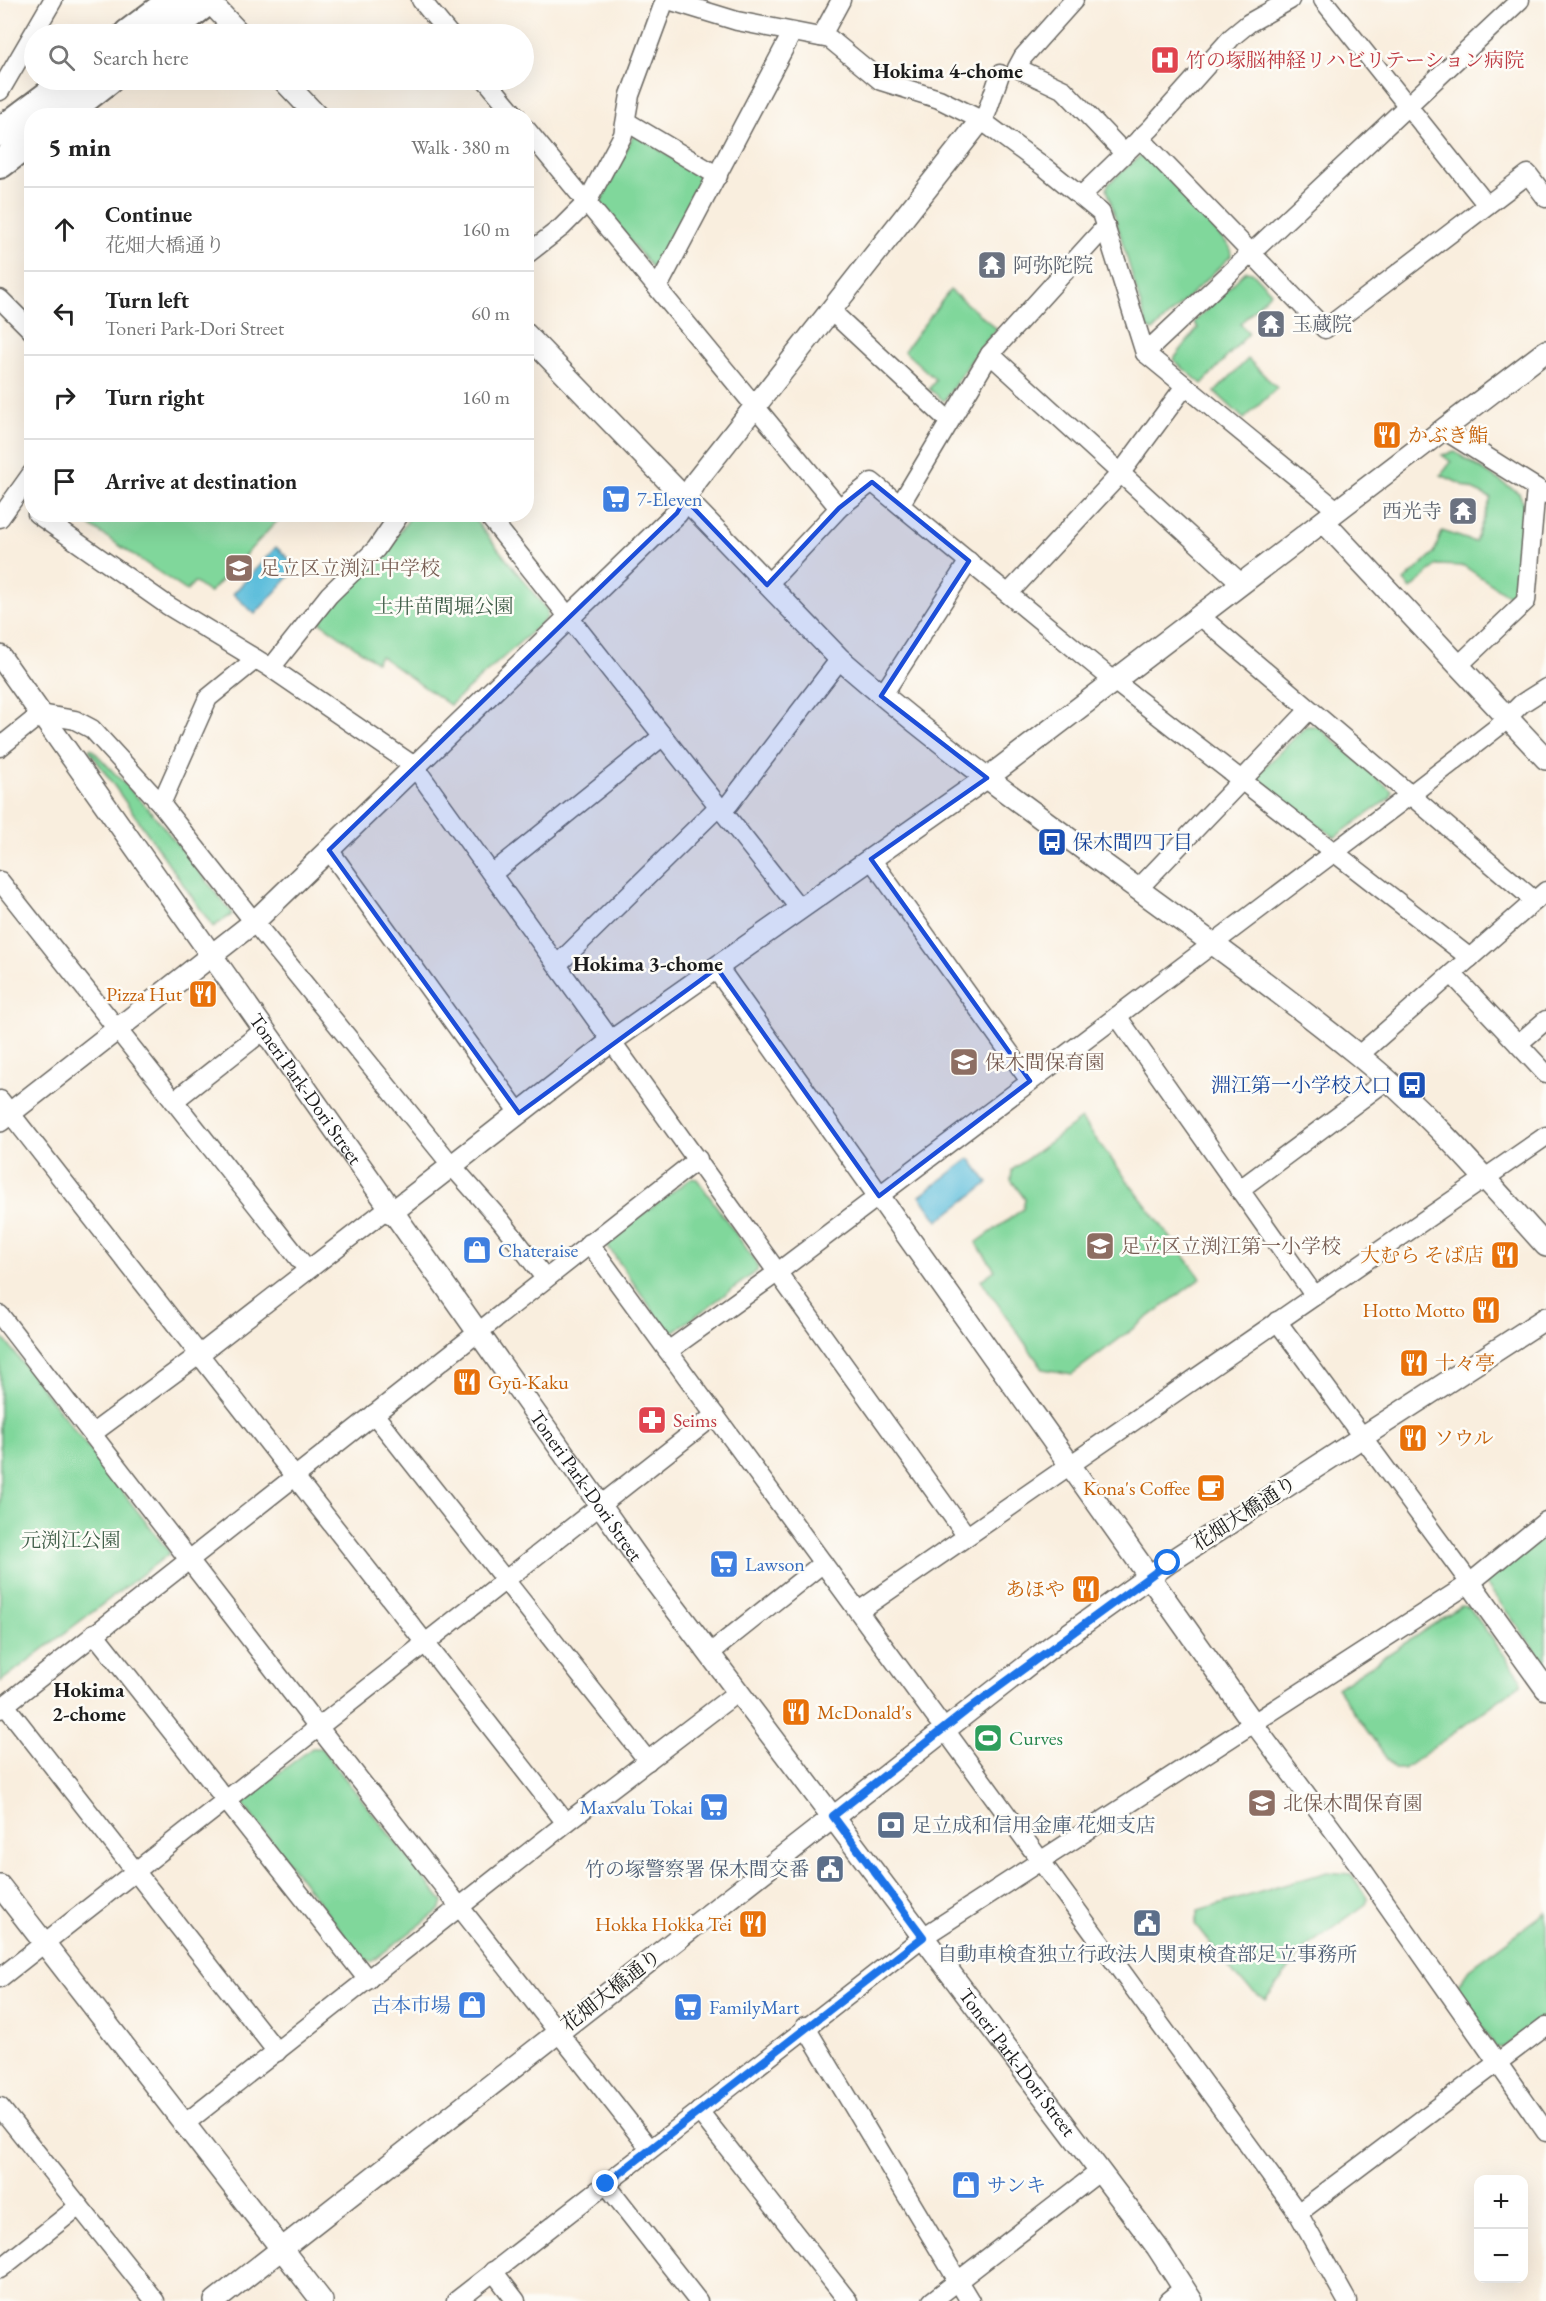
<!DOCTYPE html>
<html lang="en">
<head>
<meta charset="utf-8">
<style>
  body { margin:0; font-family:"EB Garamond","Noto Serif JP",serif; background:#f6f6f6; color:#222 }
  .controls { position:absolute; right:18px; bottom:18px; display:grid; overflow:hidden; border-radius:12px; box-shadow:0 6px 24px #0002 }
  .controls button { width:54px; height:54px; display:grid; place-items:center; padding:0; border:0; border-bottom:2px solid #e0e0e0; background:#fff; color:#222; font:30px sans-serif }
  .stop { position:absolute; width:18px; height:18px; margin:-14px; border:4px solid #1a73e8; border-radius:50%; background:#fff }
  .stop.end { background:#1a73e8; border-color:#fff; box-shadow:0 2px 6px #0008 }
  .list { margin:0; padding:0; list-style:none }
  h2 { display:flex; justify-content:space-between; align-items:center; height:78px; margin:0; padding:0 24px; font-size:26px }
  h2 small { font-size:20px; font-weight:400; color:#767676 }
  .list li { display:grid; grid-template-columns:39px 1fr auto; gap:18px; align-items:center; box-sizing:border-box; height:84px; padding:0 24px; border-top:2px solid #e0e0e0 }
  .list b { display:block; font-size:22px; white-space:nowrap }
  .list p { margin:0; font-size:20px; white-space:nowrap; color:#767676 }
  .list em { font-size:20px; font-style:normal; color:#767676 }
  .icon { flex:none; width:33px; height:33px; fill:none; stroke:currentColor; stroke-width:2; stroke-linecap:round; stroke-linejoin:round }
  .map { position:relative; flex:none; width:1546px; height:2301px; overflow:hidden }
  .search { position:absolute; background:#fff; box-shadow:0 6px 24px #0002; left:24px; top:24px; width:510px; height:66px; display:flex; align-items:center; gap:15px; box-sizing:border-box; padding:0 21px; border-radius:33px; color:#767676; font-size:22px }
  .panel { position:absolute; background:#fff; box-shadow:0 6px 24px #0002; left:24px; top:108px; width:510px; height:414px; border-radius:24px }
  .map>svg:first-child { display:block }
  .green { fill:#80d79b; stroke:#4e7a5c; stroke-width:1.5 }
  .water { fill:#5dbedb; stroke:#3c6d7c; stroke-width:1.5 }
  .lines { fill:none; stroke-linecap:round; stroke-linejoin:round }
  .minor-casing { stroke:#696660; stroke-width:21 }
  .tertiary-casing { stroke:#696660; stroke-width:24 }
  .trunk-casing { stroke:#696660; stroke-width:32 }
  .minor { stroke:#fff; stroke-width:18 }
  .tertiary { stroke:#fff; stroke-width:21 }
  .trunk { stroke:#fff; stroke-width:28 }
  .route { stroke:#1a73e8; stroke-width:8 }
  .marked { fill:#1d4ed8; fill-opacity:0.2; stroke:#1d4ed8; stroke-width:4.5; stroke-linejoin:round }
  .labels { text-anchor:middle; dominant-baseline:central; stroke-width:5; stroke-linejoin:round; paint-order:stroke }
  .health-label { font-size:20px; fill:#be3a42; stroke:#fdfcf7; text-anchor:start }
  .worship-label { font-size:20px; fill:#5b616d; stroke:#fdfcf7; text-anchor:start }
  .food-label { font-size:20px; fill:#c56008; stroke:#fdfcf7; text-anchor:end }
  .shop-label { font-size:20px; fill:#366cbe; stroke:#fdfcf7; text-anchor:start }
  .education-label { font-size:20px; fill:#785e54; stroke:#fdfcf7; text-anchor:start }
  .park-label { font-size:20px; fill:#3f5d48; stroke:#fdfcf7 }
  .transit-label { font-size:20px; fill:#164399; stroke:#fdfcf7; text-anchor:start }
  .street-label { font-size:20px; fill:#1c1c1c; stroke:#fdfcf7 }
  .leisure-label { font-size:20px; fill:#27864d; stroke:#fdfcf7; text-anchor:start }
  .service-label { font-size:20px; fill:#4e5e75; stroke:#fdfcf7; text-anchor:start }
  .neighbourhood-label { font-size:21px; font-weight:bold; fill:#1c1c1c; stroke:#fdfcf7 }
</style>
</head>
<body>
<div class="map">
<svg width="1546" height="2301" viewBox="0 0 1546 2301">
  <rect width="100%" height="100%" fill="#fdfcf7"/>
  <filter id="ink" filterUnits="userSpaceOnUse"><feTurbulence type="fractalNoise" baseFrequency=".0167" numOctaves="2"/><feDisplacementMap in="SourceGraphic" scale="12" xChannelSelector="R" yChannelSelector="G"/><feConvolveMatrix kernelMatrix="1 2 1 2 8 2 1 2 1" color-interpolation-filters="sRGB"/></filter>
  <filter id="wash" filterUnits="userSpaceOnUse"><feTurbulence type="fractalNoise" baseFrequency=".008" numOctaves="4" result="noise"/><feDisplacementMap in="SourceGraphic" scale="24" xChannelSelector="R" yChannelSelector="G"/><feGaussianBlur stdDeviation="1.35" result="paint"/><feColorMatrix in="noise" values="0 0 0 0 0 0 0 0 0 0 0 0 0 0 0 0 0 1.4 0 .05"/><feComposite in="paint" operator="in"/></filter>
  <g filter="url(#wash)">
    <rect width="100%" height="100%" fill="#f9eede"/>
    <!-- green -->
    <g class="green">
      <polygon points="634,134 702,176 704,182 662,265 652,268 600,204"/>
      <polygon points="1140,156 1147,156 1230,247 1231,256 1153,331 1147,327 1107,189 1108,184"/>
      <polygon points="1246,271 1252,272 1271,292 1240,324 1249,333 1202,384 1173,360 1198,328 1194,322"/>
      <polygon points="950,290 997,329 977,352 944,401 929,389 936,380 904,351"/>
      <polygon points="1248,359 1277,388 1244,419 1215,392"/>
      <polygon points="1455,452 1519,493 1524,504 1519,596 1515,600 1464,566 1437,565 1411,589 1404,581 1434,553 1442,531 1475,542 1491,498 1441,475 1451,462 1442,455"/>
      <polygon points="412,514 471,515 547,610 547,618 450,705 380,656 376,662 320,622 333,605 381,560"/>
      <polygon points="74,515 283,514 283,515 209,593 194,582 187,591"/>
      <polygon points="1306,726 1317,726 1392,791 1391,797 1335,837 1259,784 1258,774"/>
      <polygon points="91,748 154,815 233,914 213,927 89,750"/>
      <polygon points="1081,1119 1201,1278 1072,1374 1043,1369 981,1280 995,1270 976,1243 1023,1209 1025,1199 1011,1180 1012,1170"/>
      <polygon points="691,1178 697,1179 758,1265 757,1271 675,1331 667,1331 607,1245 608,1240"/>
      <polygon points="0,1334 170,1553 0,1682"/>
      <polygon points="1546,1532 1546,1665 1484,1581"/>
      <polygon points="1461,1606 1469,1607 1521,1678 1521,1684 1404,1769 1394,1769 1337,1688"/>
      <polygon points="312,1748 321,1748 443,1902 441,1909 371,1962 364,1960 244,1806 244,1799"/>
      <polygon points="1327,1872 1351,1874 1368,1899 1366,1904 1305,1948 1265,2000 1238,1979 1195,1924 1198,1911"/>
      <polygon points="1546,1912 1546,2015 1504,2047 1496,2049 1456,1988 1469,1969"/>
    </g>
    <!-- water -->
    <g class="water">
      <polygon points="276,547 298,567 255,614 233,594"/>
      <polygon points="970,1158 988,1183 938,1221 920,1196"/>
    </g>
  </g>
  <g filter="url(#ink)">
    <g class="lines">
      <!-- minor casing -->
      <g class="minor-casing">
        <g id="minor">
          <polyline points="421,0 449,34"/>
          <polyline points="668,0 737,21 830,39 881,81 939,99 981,120 1047,169 1101,213 1145,353 1338,511"/>
          <polyline points="1074,0 1023,57 1017,68 1064,90 1124,153"/>
          <polyline points="1323,0 1487,205"/>
          <polyline points="821,37 841,0"/>
          <polyline points="486,80 516,116"/>
          <polyline points="0,91 53,0"/>
          <polyline points="981,120 987,112 1000,74"/>
          <polyline points="627,122 718,176"/>
          <polyline points="526,129 839,508"/>
          <polyline points="1140,138 1325,329 1528,174 1546,198"/>
          <polyline points="1081,196 1151,128 1232,37 1249,23 1290,0"/>
          <polyline points="526,255 562,227 587,202 623,135 630,95 665,0"/>
          <polyline points="658,287 792,33"/>
          <polyline points="0,299 32,331"/>
          <polyline points="830,310 949,421"/>
          <polyline points="1145,353 1520,0"/>
          <polyline points="990,354 1242,584"/>
          <polyline points="1444,430 1546,494"/>
          <polyline points="900,505 990,354 1106,226"/>
          <polyline points="37,514 167,605 271,668 414,766 966,1535"/>
          <polyline points="487,514 800,909"/>
          <polyline points="0,518 32,473"/>
          <polyline points="767,585 839,508 872,482 1114,681 1470,958"/>
          <polyline points="1008,594 1120,474 1185,386"/>
          <polyline points="1200,616 1535,901"/>
          <polyline points="1459,665 1526,601 1536,488"/>
          <polyline points="271,668 329,595 376,549 400,514"/>
          <polyline points="882,696 969,561"/>
          <polyline points="0,747 41,714 75,720 92,729 161,804 254,922 453,1167 501,1221 545,1278"/>
          <polyline points="161,804 208,698 256,659"/>
          <polyline points="329,850 519,1113"/>
          <polyline points="871,859 1030,1081"/>
          <polyline points="493,873 663,736"/>
          <polyline points="0,881 307,1269"/>
          <polyline points="1138,889 1309,710"/>
          <polyline points="558,964 713,812 729,804 840,659"/>
          <polyline points="1452,974 1518,1044 1546,1020"/>
          <polyline points="1117,1016 1314,1295"/>
          <polyline points="1518,1044 1546,1074"/>
          <polyline points="1359,1055 1546,891"/>
          <polyline points="0,1100 566,1823"/>
          <polyline points="174,1101 263,1031"/>
          <polyline points="1239,1190 1387,1080"/>
          <polyline points="589,1243 1298,2213 1347,2301"/>
          <polyline points="0,1315 319,1728 650,2149"/>
          <polyline points="1277,1321 1470,1583"/>
          <polyline points="668,1351 778,1272 1410,795 1499,726 1521,704 1546,688"/>
          <polyline points="374,1414 648,1761"/>
          <polyline points="93,1433 200,1354 388,1208"/>
          <polyline points="859,1611 1546,1136"/>
          <polyline points="94,1633 368,1980"/>
          <polyline points="710,1653 823,1563"/>
          <polyline points="5,1705 277,2052"/>
          <polyline points="0,1709 698,1159"/>
          <polyline points="1254,1724 1362,1869 1546,2132"/>
          <polyline points="0,1978 715,1415"/>
          <polyline points="805,2026 970,2301"/>
          <polyline points="0,2107 155,2301"/>
          <polyline points="699,2111 848,2301"/>
          <polyline points="183,2125 566,1823 739,1691"/>
          <polyline points="606,2184 698,2301"/>
          <polyline points="1298,2213 1546,2026"/>
          <polyline points="0,2269 79,2206"/>
          <polyline points="493,2271 516,2301"/>
          <polyline points="456,2301 923,1937 1470,1583 1546,1521"/>
          <polyline points="932,2301 1100,2171"/>
          <polyline points="1168,2301 1184,2288"/>
        </g>
      </g>
      <!-- tertiary casing -->
      <g class="tertiary-casing">
        <g id="tertiary">
          <polyline points="208,0 240,34"/>
          <polyline points="283,80 317,116"/>
          <path d="M526,334L840,659C1004,802 1189,918 1358,1055C1428,1111 1486,1180 1546,1246"/>
          <polyline points="1324,522 1546,759"/>
          <path id="s1" d="M0,656L644,1567L1157,2247L1192,2301"/>
          <polyline points="717,968 1254,1724"/>
          <polyline points="0,1121 254,922 677,513 697,480 981,120"/>
          <polyline points="391,1213 613,1040 999,769 1546,351"/>
          <polyline points="1470,1583 1546,1689"/>
          <polyline points="0,1886 322,2301"/>
          <polyline points="215,2301 1052,1646 1168,1563 1546,1318"/>
        </g>
      </g>
      <!-- trunk casing -->
      <g class="trunk-casing">
        <g id="trunk">
          <polyline points="128,34 173,0"/>
          <polyline points="165,34 209,0"/>
          <polyline points="62,116 108,80"/>
          <polyline points="0,132 69,80"/>
          <polyline points="0,164 32,140"/>
        </g>
      </g>
      <!-- minor -->
      <use href="#minor" class="minor"/>
      <!-- tertiary -->
      <use href="#tertiary" class="tertiary"/>
      <!-- trunk -->
      <use href="#trunk" class="trunk"/>
    </g>
  </g>
  <g class="lines" filter="url(#ink)">
    <!-- route -->
    <polyline class="route" points="606,2184 923,1937 833,1816 966,1711 1168,1563"/>
  </g>
  <!-- marked area -->
  <path class="marked" d="M872,482L969,561L881,696L987,778L871,859L1030,1081L879,1196L717,968L519,1113L329,850L677,513L685,499L767,585L839,508Z"/>
  <!-- icons -->
  <defs>
    <g id="hospital-square" transform="scale(1.5)"><rect x="-9" y="-9" width="18" height="18" rx="4" fill="#e0444e" stroke="#fdfcf7"/><path d="M-5-5h3v3.5h4V-5h3V5h-3V1.5h-4V5h-3Z" fill="#fff"/></g>
    <g id="temple-square" transform="scale(1.5)"><rect x="-9" y="-9" width="18" height="18" rx="4" fill="#6b7280" stroke="#fdfcf7"/><path d="M0-6L5-2H3V0L6.5 2.5H4V6H1.5V3h-3V6H-4V2.5H-6.5L-3 0V-2H-5Z" fill="#fff"/></g>
    <g id="restaurant-square" transform="scale(1.5)"><rect x="-9" y="-9" width="18" height="18" rx="4" fill="#e8710a" stroke="#fdfcf7"/><path d="M-5-6h1v4h1v-4h1v4h1v-4h1v5L-1.5 .5V6h-2V.5L-5-1ZM5-6V6H3V1.5H1.5Q1.5-4 5-6Z" fill="#fff"/></g>
    <g id="supermarket-square" transform="scale(1.5)"><rect x="-9" y="-9" width="18" height="18" rx="4" fill="#3f7fe0" stroke="#fdfcf7"/><path d="M-6-5.5h2.5l.6 2H6L4.5 2H-2.5L-4.4-4H-6ZM-1.5 3.2a1.3 1.3 0 1 0 .1 0ZM3 3.2a1.3 1.3 0 1 0 .1 0Z" fill="#fff"/></g>
    <g id="school-square" transform="scale(1.5)"><rect x="-9" y="-9" width="18" height="18" rx="4" fill="#8d6e63" stroke="#fdfcf7"/><path d="M0-5L7-2L0 1L-7-2ZM-4 1L0 2.5L4 1V4Q0 6-4 4Z" fill="#fff"/></g>
    <g id="bus-square" transform="scale(1.5)"><rect x="-9" y="-9" width="18" height="18" rx="4" fill="#1a4fb4" stroke="#fdfcf7"/><path d="M-5-6H5V4H4V6H2V4H-2V6H-4V4H-5ZM-3.5-4V0h7V-4ZM-3.5 1.2v1.5H-2V1.2ZM2 1.2v1.5H3.5V1.2Z" fill="#fff"/></g>
    <g id="shop-square" transform="scale(1.5)"><rect x="-9" y="-9" width="18" height="18" rx="4" fill="#3f7fe0" stroke="#fdfcf7"/><path d="M-5-2.5h2.3a2.7 3.5 0 0 1 5.4 0H5L5.5 6h-11ZM-1.5-2.5h3a1.5 2.3 0 0 0-3 0Z" fill="#fff"/></g>
    <g id="pharmacy-square" transform="scale(1.5)"><rect x="-9" y="-9" width="18" height="18" rx="4" fill="#e0444e" stroke="#fdfcf7"/><path d="M-2-6h4v4h4v4h-4v4h-4v-4h-4v-4h4Z" fill="#fff"/></g>
    <g id="cafe-square" transform="scale(1.5)"><rect x="-9" y="-9" width="18" height="18" rx="4" fill="#e8710a" stroke="#fdfcf7"/><path d="M-5.5-4.5H6V0H3Q3 3.5 0 3.5H-2.5Q-5.5 3.5-5.5 0ZM3-3.2v2h1.7v-2ZM-6 4.5H4V6H-6Z" fill="#fff"/></g>
    <g id="stadium-square" transform="scale(1.5)"><rect x="-9" y="-9" width="18" height="18" rx="4" fill="#2e9e5b" stroke="#fdfcf7"/><path d="M0-5a6.5 5 0 1 0 0 10a6.5 5 0 1 0 0-10ZM-3.5-1.8h7v3.6h-7Z" fill="#fff"/></g>
    <g id="bank-square" transform="scale(1.5)"><rect x="-9" y="-9" width="18" height="18" rx="4" fill="#5c6f8a" stroke="#fdfcf7"/><path d="M-6-4H6V4H-6ZM0-2.3a2.3 2.3 0 1 0 0 4.6a2.3 2.3 0 1 0 0-4.6Z" fill="#fff"/></g>
    <g id="civic-square" transform="scale(1.5)"><rect x="-9" y="-9" width="18" height="18" rx="4" fill="#5c6f8a" stroke="#fdfcf7"/><path d="M-.6-6.5H3V-4.5H.6V-3L4-1V1h2V6H-6V1h2V-1L-.6-3ZM-1.2 2.5V6h2.4V2.5Z" fill="#fff"/></g>
  </defs>
  <g fill-rule="evenodd">
    <use href="#hospital-square" x="1165" y="60"/>
    <use href="#temple-square" x="992" y="265"/>
    <use href="#temple-square" x="1271" y="324"/>
    <use href="#restaurant-square" x="1387" y="435"/>
    <use href="#supermarket-square" x="616" y="499"/>
    <use href="#temple-square" x="1463" y="511"/>
    <use href="#school-square" x="239" y="568"/>
    <use href="#bus-square" x="1052" y="842"/>
    <use href="#restaurant-square" x="203" y="994"/>
    <use href="#school-square" x="964" y="1062"/>
    <use href="#bus-square" x="1412" y="1085"/>
    <use href="#school-square" x="1100" y="1246"/>
    <use href="#shop-square" x="477" y="1250"/>
    <use href="#restaurant-square" x="1505" y="1255"/>
    <use href="#restaurant-square" x="1486" y="1310"/>
    <use href="#restaurant-square" x="1414" y="1363"/>
    <use href="#restaurant-square" x="467" y="1382"/>
    <use href="#pharmacy-square" x="652" y="1420"/>
    <use href="#restaurant-square" x="1413" y="1438"/>
    <use href="#cafe-square" x="1211" y="1488"/>
    <use href="#supermarket-square" x="724" y="1564"/>
    <use href="#restaurant-square" x="1086" y="1589"/>
    <use href="#restaurant-square" x="796" y="1712"/>
    <use href="#stadium-square" x="988" y="1738"/>
    <use href="#school-square" x="1262" y="1803"/>
    <use href="#supermarket-square" x="714" y="1807"/>
    <use href="#bank-square" x="891" y="1825"/>
    <use href="#civic-square" x="830" y="1869"/>
    <use href="#civic-square" x="1147" y="1923"/>
    <use href="#restaurant-square" x="753" y="1924"/>
    <use href="#shop-square" x="472" y="2005"/>
    <use href="#supermarket-square" x="688" y="2007"/>
    <use href="#shop-square" x="966" y="2185"/>
  </g>
  <g class="labels">
    <!-- health labels -->
    <g class="health-label">
      <text x="1186" y="60">竹の塚脳神経リハビリテーション病院</text>
      <text x="673" y="1420">Seims</text>
    </g>
    <!-- worship labels -->
    <g class="worship-label">
      <text x="1013" y="265">阿弥陀院</text>
      <text x="1292" y="324">玉蔵院</text>
      <text x="1442" y="511" text-anchor="end">西光寺</text>
    </g>
    <!-- food labels -->
    <g class="food-label">
      <text x="1408" y="435" text-anchor="start">かぶき鮨</text>
      <text x="182" y="994">Pizza Hut</text>
      <text x="1484" y="1255">大むら そば店</text>
      <text x="1465" y="1310">Hotto Motto</text>
      <text x="1435" y="1363" text-anchor="start">十々亭</text>
      <text x="488" y="1382" text-anchor="start">Gyū-Kaku</text>
      <text x="1434" y="1438" text-anchor="start">ソウル</text>
      <text x="1190" y="1488">Kona's Coffee</text>
      <text x="1065" y="1589">あほや</text>
      <text x="817" y="1712" text-anchor="start">McDonald's</text>
      <text x="732" y="1924">Hokka Hokka Tei</text>
    </g>
    <!-- shop labels -->
    <g class="shop-label">
      <text x="637" y="499">7-Eleven</text>
      <text x="498" y="1250">Chateraise</text>
      <text x="745" y="1564">Lawson</text>
      <text x="693" y="1807" text-anchor="end">Maxvalu Tokai</text>
      <text x="451" y="2005" text-anchor="end">古本市場</text>
      <text x="709" y="2007">FamilyMart</text>
      <text x="987" y="2185">サンキ</text>
    </g>
    <!-- education labels -->
    <g class="education-label">
      <text x="260" y="568">足立区立渕江中学校</text>
      <text x="985" y="1062">保木間保育園</text>
      <text x="1121" y="1246">足立区立渕江第一小学校</text>
      <text x="1283" y="1803">北保木間保育園</text>
    </g>
    <!-- park labels -->
    <g class="park-label">
      <text x="444" y="606">土井苗間堀公園</text>
      <text x="71" y="1540">元渕江公園</text>
    </g>
    <!-- transit labels -->
    <g class="transit-label">
      <text x="1073" y="842">保木間四丁目</text>
      <text x="1391" y="1085" text-anchor="end">淵江第一小学校入口</text>
    </g>
    <!-- street labels -->
    <g class="street-label">
      <text stroke="none"><textPath href="#s1" startOffset="530">Toneri Park-Dori Street</textPath></text>
      <text stroke="none"><textPath href="#s1" startOffset="1016">Toneri Park-Dori Street</textPath></text>
      <text transform="translate(1244 1513) rotate(-33)">花畑大橋通り</text>
      <text transform="translate(611 1990) rotate(-38)">花畑大橋通り</text>
      <text stroke="none"><textPath href="#s1" startOffset="1736">Toneri Park-Dori Street</textPath></text>
    </g>
    <!-- leisure labels -->
    <g class="leisure-label">
      <text x="1009" y="1738">Curves</text>
    </g>
    <!-- service labels -->
    <g class="service-label">
      <text x="912" y="1825">足立成和信用金庫 花畑支店</text>
      <text x="809" y="1869" text-anchor="end">竹の塚警察署 保木間交番</text>
      <text x="1147" y="1954" text-anchor="middle">自動車検査独立行政法人関東検査部足立事務所</text>
    </g>
    <!-- neighbourhood labels -->
    <g class="neighbourhood-label">
      <text x="948" y="70">Hokima 4-chome</text>
      <text x="648" y="963">Hokima 3-chome</text>
      <text x="89" y="1689">Hokima<tspan x="89" dy="24">2-chome</tspan></text>
    </g>
  </g>
</svg>
<div class="controls">
<button>+</button>
<button>−</button>
</div>
<div class="stop" style="left:1168px;top:1563px"></div>
<div class="stop end" style="left:606px;top:2184px"></div>
<div class="search"><svg class="icon" aria-label="search" viewBox="0 0 24 24"><circle cx="10" cy="10" r="6"/><path d="M15 15l6 6"/></svg>Search here</div>
<section class="panel">
<h2>5 min<small>Walk · 380 m</small></h2>
<ul class="list">
<li><svg class="icon" aria-label="ahead" viewBox="0 0 24 24"><path d="M12 20V5M6 11l6-6 6 6"/></svg><div><b>Continue</b><p>花畑大橋通り</p></div><em>160 m</em></li>
<li><svg class="icon" aria-label="left" viewBox="0 0 24 24"><path d="M17 20v-9H6M10 6l-5 5 5 5"/></svg><div><b>Turn left</b><p>Toneri Park-Dori Street</p></div><em>60 m</em></li>
<li><svg class="icon" aria-label="right" viewBox="0 0 24 24"><path d="M7 20v-9h11M14 6l5 5-5 5"/></svg><div><b>Turn right</b></div><em>160 m</em></li>
<li><svg class="icon" aria-label="arrive" viewBox="0 0 24 24"><path d="M6 21V4h12l-3 4 3 4H6"/></svg><div><b>Arrive at destination</b></div></li>
</ul>
</section>
</div>
</body>
</html>
